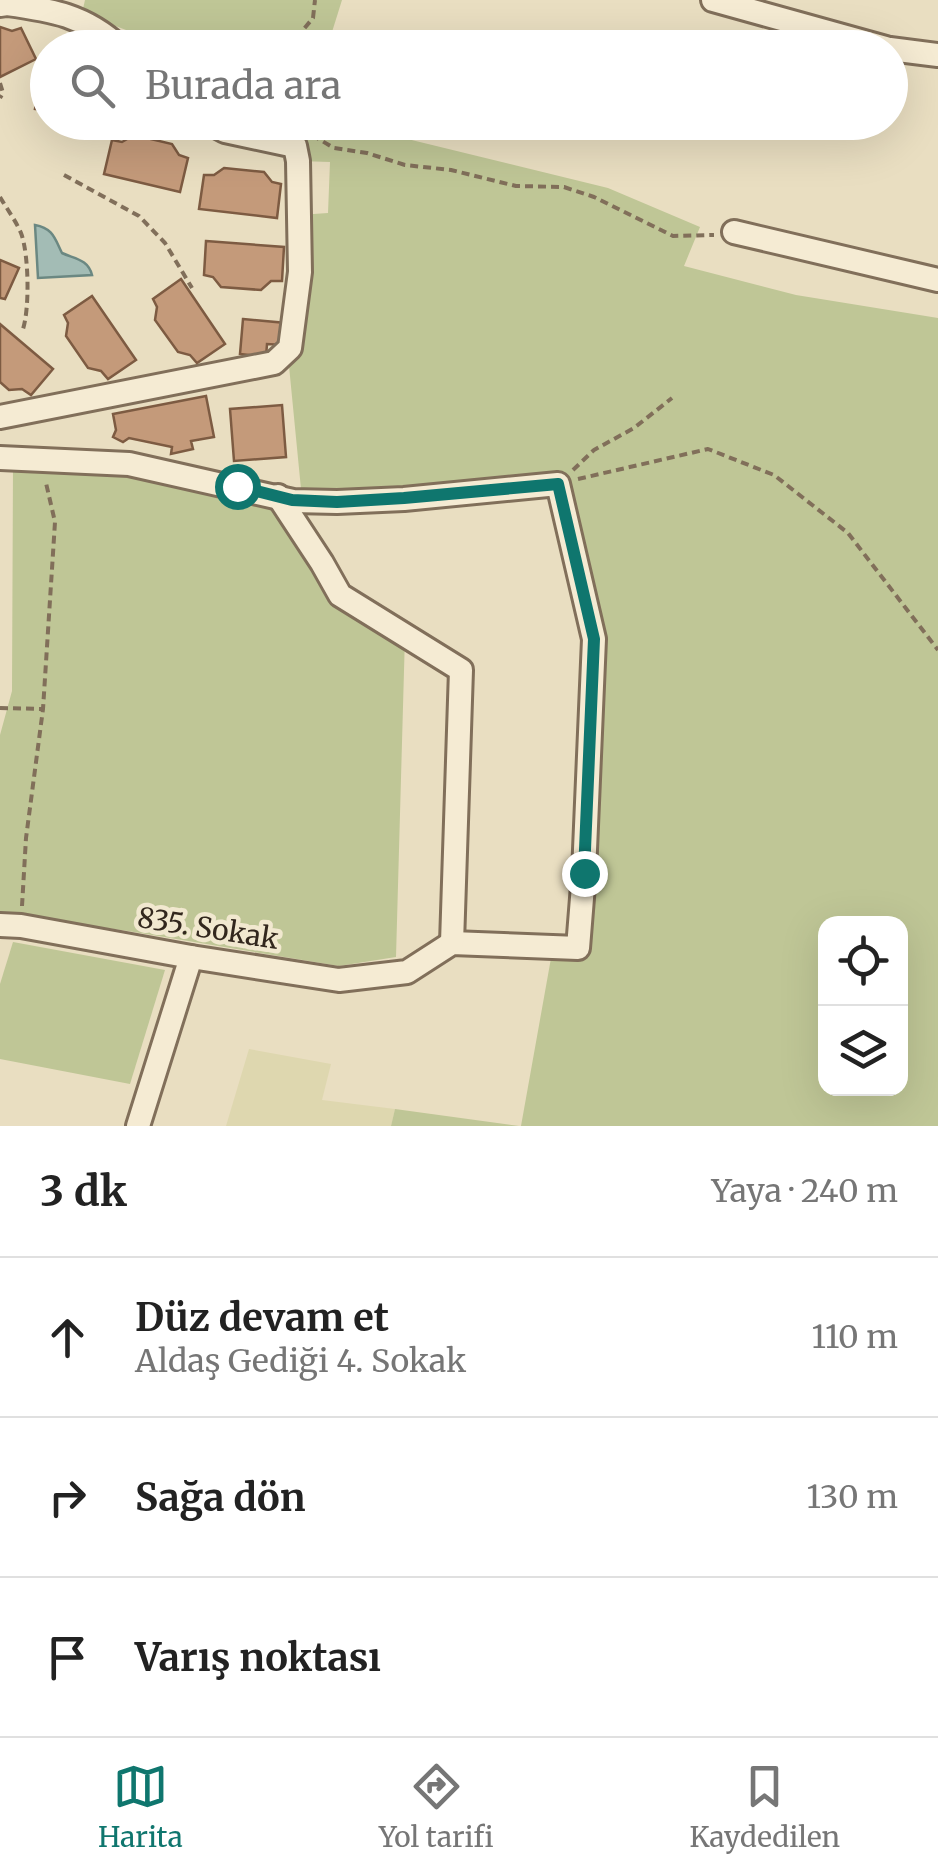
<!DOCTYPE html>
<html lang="tr">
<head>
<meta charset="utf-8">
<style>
  body { margin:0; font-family:Merriweather,serif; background:#f6f6f6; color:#222 }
  .controls { position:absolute; right:30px; bottom:30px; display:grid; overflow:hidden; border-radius:20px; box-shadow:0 10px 40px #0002 }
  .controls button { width:90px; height:90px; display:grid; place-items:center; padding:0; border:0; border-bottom:2px solid #e0e0e0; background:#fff; color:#222; font:50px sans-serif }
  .stop { position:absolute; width:30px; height:30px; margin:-22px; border:8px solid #0f766e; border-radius:50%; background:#fff }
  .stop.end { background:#0f766e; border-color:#fff; box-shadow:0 2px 10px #0008 }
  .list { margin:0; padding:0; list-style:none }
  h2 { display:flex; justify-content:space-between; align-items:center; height:130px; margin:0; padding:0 40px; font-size:42px }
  h2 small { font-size:32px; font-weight:400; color:#767676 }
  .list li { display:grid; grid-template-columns:65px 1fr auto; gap:30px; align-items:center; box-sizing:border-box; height:160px; padding:0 40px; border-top:2px solid #e0e0e0 }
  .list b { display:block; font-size:38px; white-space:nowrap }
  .list p { margin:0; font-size:32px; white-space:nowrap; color:#767676 }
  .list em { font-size:32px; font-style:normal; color:#767676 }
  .icon { flex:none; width:55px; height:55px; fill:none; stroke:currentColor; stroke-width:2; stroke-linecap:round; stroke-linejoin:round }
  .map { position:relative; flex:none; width:938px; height:1126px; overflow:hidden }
  .search { position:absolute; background:#fff; box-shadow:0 10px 40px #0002; left:30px; right:30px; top:30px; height:110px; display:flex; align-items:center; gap:25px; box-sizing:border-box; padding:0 35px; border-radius:55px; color:#767676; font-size:38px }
  .sheet { height:610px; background:#fff }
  nav { display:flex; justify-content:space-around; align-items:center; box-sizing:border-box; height:140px; border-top:2px solid #e0e0e0; background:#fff; font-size:28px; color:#767676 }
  nav a { display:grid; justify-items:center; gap:5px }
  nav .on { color:#0f766e }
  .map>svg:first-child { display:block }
  .farmland { fill:#ded7af }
  .green { fill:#bfc696; fill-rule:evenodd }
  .water { fill:#a3bcb5; stroke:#6b8882; stroke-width:2.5 }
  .building { fill:#c49a7a; stroke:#7d5b42; stroke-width:2.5 }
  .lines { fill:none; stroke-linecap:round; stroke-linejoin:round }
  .minor-casing { stroke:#816f5a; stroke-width:28 }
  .path { stroke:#816f5a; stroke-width:4; stroke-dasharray:8 5; stroke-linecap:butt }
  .minor { stroke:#f5ebd3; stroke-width:22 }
  .route { stroke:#0f766e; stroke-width:12 }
  .labels { text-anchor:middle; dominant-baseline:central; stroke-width:9; stroke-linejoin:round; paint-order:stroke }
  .street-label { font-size:28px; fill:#32271d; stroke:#f1e8cf }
</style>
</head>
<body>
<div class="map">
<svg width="938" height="1126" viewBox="0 0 938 1126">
  <rect width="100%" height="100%" fill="#e9dec1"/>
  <!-- farmland -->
  <polygon class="farmland" points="249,1049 331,1064 322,1100 395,1109 391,1126 226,1126"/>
  <!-- green -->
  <g class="green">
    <polygon points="85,0 342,0 327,48 143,47 126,30 82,13"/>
    <path d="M221,123H342L608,188L700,227L684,266L796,295L938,318V1126H521L553,947H578L594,639L559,485L337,502L301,489L289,366L300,272L299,215L328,213L330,162L298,161ZM826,924H900V1088H826Z"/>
    <polygon points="59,460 278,496 340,594 405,635 396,957 339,966 128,931 0,913 0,735 12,691 13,467"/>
    <polygon points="13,942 165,970 130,1084 0,1059 0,984"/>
    <polygon points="395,1109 519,1126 391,1126"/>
  </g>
  <!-- water -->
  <path class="water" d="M35,225C53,228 55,239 62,253C75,259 88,259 92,275L38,278Z"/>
  <!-- building -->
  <g class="building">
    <polygon points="0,27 12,31 21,28 36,59 0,77"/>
    <polygon points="41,75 48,76 48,111 35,109"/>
    <polygon points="134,135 172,144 179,155 188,158 180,192 104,174 112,140 122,142"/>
    <polygon points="224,168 264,172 272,182 281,184 277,218 199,209 204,175 214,175"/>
    <polygon points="206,241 284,247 282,281 271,281 261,290 221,287 213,277 204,275"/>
    <polygon points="0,260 19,268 5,299 0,298"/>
    <polygon points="181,279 225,344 197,363 190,355 178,352 155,320 157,307 153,299"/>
    <polygon points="92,296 136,360 108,379 101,371 88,368 66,336 68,323 64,315"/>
    <polygon points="243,319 286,323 284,345 267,344 266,357 240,354"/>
    <polygon points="0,324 53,369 31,395 22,389 9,390 0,382"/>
    <polygon points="206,396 214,437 191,441 193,449 171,454 172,447 129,438 123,442 113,437 116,430 113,414"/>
    <polygon points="282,405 286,457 234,461 230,409"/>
  </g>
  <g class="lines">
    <!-- minor casing -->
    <g class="minor-casing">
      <g id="minor">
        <polyline points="713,0 886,48"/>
        <path d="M0,5L7,4C51,10 85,15 120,48"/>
        <polyline points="890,49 938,55"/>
        <polyline points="734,232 938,280"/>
        <polyline points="0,417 274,363 290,348 300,272 298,161 295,146 225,131 208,122"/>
        <polyline points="0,458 129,464 293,501 337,502 404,499 558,484 594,639 584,873 578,948 452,943 407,972 339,980 191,957 21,926 0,925"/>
        <polyline points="278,496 322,563 340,595 461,670 452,943"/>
        <polyline points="138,1126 191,957"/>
      </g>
    </g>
    <!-- path -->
    <g class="path">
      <polyline points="288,48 313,18 315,0"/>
      <polyline points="0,83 3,93 0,98"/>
      <polyline points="312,135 334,148 367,153 405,165 451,170 516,186 564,187 594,197 673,236 714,235"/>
      <polyline points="64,175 139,216 165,243 192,288"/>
      <path d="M0,197C7,209 16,221 21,233C29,254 30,312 22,332"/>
      <polyline points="573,470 594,450 634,428 672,398"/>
      <polyline points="578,479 708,449 774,475 848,533 938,650"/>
      <polyline points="0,708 43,709"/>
      <polyline points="22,906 26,838 43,709 55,522 46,483"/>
    </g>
    <!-- minor -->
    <use href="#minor" class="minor"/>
  </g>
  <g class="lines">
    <!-- route -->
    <polyline class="route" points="237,486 292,500 337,502 404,498 558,484 594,639 584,873"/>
  </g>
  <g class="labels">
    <!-- street labels -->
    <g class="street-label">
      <text transform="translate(208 928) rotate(9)">835. Sokak</text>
    </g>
  </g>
</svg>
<div class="controls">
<button><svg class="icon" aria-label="locate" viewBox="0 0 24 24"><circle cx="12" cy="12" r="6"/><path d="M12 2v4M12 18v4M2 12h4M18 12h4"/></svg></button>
<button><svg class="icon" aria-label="layers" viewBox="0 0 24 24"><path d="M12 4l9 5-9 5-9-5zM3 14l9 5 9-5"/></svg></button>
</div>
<div class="stop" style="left:237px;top:486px"></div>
<div class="stop end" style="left:584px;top:873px"></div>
<div class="search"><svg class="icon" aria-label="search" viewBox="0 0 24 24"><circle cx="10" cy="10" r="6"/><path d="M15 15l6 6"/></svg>Burada ara</div>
</div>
<section class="sheet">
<h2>3 dk<small>Yaya · 240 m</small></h2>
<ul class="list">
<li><svg class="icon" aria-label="ahead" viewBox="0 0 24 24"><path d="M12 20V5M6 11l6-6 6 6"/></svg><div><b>Düz devam et</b><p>Aldaş Gediği 4. Sokak</p></div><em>110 m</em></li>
<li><svg class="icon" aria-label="right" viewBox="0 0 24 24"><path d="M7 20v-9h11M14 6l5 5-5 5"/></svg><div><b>Sağa dön</b></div><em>130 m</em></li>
<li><svg class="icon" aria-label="arrive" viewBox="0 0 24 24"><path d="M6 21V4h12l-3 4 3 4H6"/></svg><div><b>Varış noktası</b></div></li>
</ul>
</section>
<nav>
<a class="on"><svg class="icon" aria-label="map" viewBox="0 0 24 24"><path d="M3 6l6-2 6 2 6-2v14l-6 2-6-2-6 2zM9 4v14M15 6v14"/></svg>Harita</a>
<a><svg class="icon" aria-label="directions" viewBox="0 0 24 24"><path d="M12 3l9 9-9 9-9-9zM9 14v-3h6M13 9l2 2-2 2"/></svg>Yol tarifi</a>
<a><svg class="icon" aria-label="saved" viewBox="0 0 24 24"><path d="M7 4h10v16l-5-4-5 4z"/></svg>Kaydedilen</a>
</nav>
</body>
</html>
